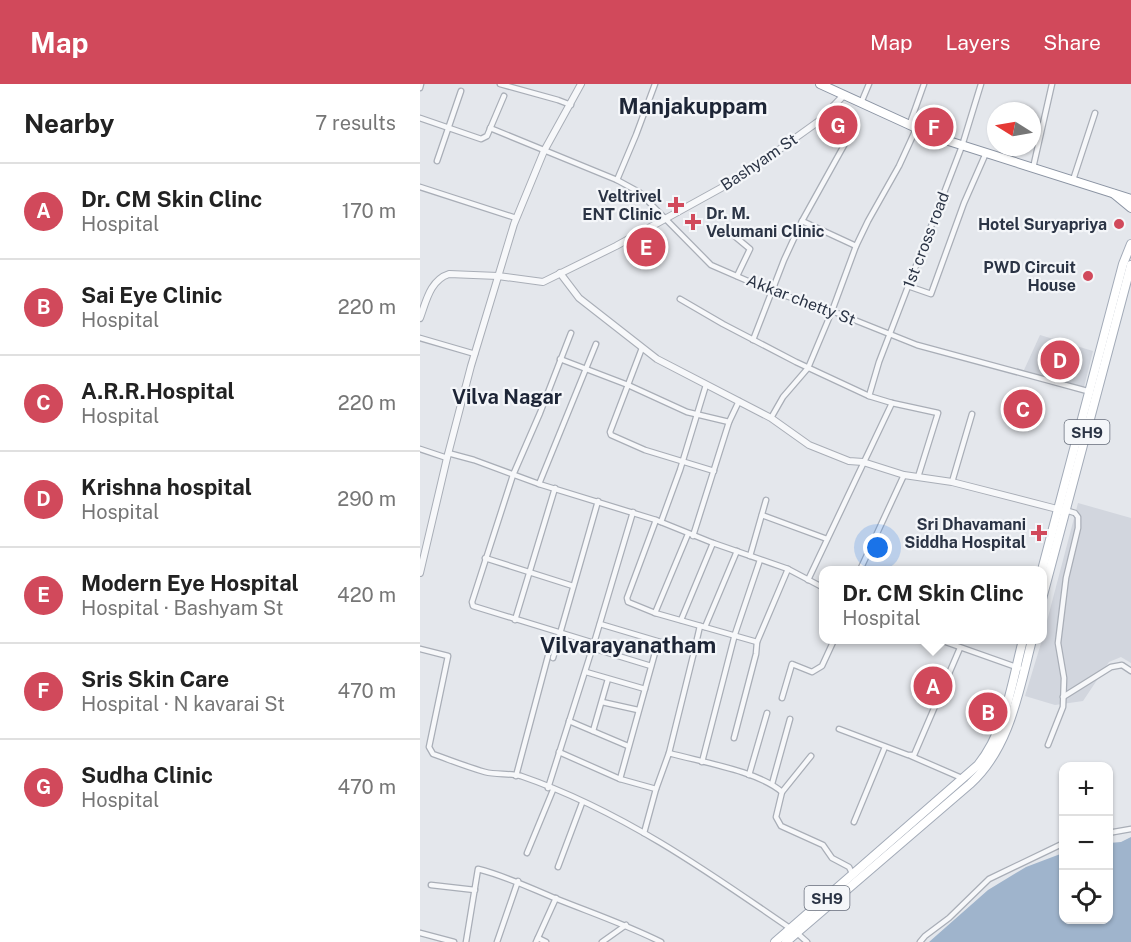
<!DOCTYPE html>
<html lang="en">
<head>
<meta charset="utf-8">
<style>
  body { margin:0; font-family:"Public Sans",sans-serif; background:#f2f2f2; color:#222 }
  .controls { position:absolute; right:18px; bottom:18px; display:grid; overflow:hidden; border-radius:12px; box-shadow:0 2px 4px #0004 }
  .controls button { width:54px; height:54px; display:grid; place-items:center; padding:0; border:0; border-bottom:2px solid #e0e0e0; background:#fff; color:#222; font:30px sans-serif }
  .compass { position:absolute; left:567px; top:18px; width:54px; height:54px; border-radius:50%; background:#fff; box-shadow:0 2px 4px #0004; rotate:281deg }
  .you { position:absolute; left:458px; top:464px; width:21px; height:21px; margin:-15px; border:4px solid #fff; border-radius:50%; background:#1a73e8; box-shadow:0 0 0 9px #1a73e833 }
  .badge { display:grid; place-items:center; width:39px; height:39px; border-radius:50%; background:#d1495b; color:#fff; font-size:20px; font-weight:700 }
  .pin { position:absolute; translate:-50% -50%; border:3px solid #fff; box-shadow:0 2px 6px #0006 }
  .popup { position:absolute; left:399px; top:482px; width:228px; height:78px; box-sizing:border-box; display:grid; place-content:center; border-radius:12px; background:#fff; filter:drop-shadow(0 2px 4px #0005); font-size:20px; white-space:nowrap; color:#767676 }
  .popup b { font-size:22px; color:#222 }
  .popup::after { content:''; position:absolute; left:50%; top:100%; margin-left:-12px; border:12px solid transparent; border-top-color:#fff }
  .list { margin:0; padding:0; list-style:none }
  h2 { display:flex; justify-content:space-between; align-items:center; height:78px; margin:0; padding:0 24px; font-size:26px }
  h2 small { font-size:20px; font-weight:400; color:#767676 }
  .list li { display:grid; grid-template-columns:39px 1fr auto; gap:18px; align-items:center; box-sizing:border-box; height:96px; padding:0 24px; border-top:2px solid #e0e0e0 }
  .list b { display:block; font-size:22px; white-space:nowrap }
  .list p { margin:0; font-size:20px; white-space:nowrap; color:#767676 }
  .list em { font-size:20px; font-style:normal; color:#767676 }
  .icon { flex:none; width:33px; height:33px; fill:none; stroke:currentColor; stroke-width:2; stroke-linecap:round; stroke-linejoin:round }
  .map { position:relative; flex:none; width:711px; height:858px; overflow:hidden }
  header { display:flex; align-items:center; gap:36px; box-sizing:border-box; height:84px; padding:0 30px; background:#d1495b; color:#fff }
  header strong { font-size:28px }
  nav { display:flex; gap:33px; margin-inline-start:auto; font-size:21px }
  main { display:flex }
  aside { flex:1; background:#fff }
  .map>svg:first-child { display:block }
  .built { fill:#d2d6de }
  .water { fill:#9fb4cc }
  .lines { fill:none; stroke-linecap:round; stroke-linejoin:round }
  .minor-casing { stroke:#a9aeb7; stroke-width:7 }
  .tertiary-casing { stroke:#a9aeb7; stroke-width:8 }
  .primary-casing { stroke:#a3abb8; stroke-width:10 }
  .trunk-casing { stroke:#8b94a3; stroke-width:10 }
  .minor { stroke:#f7f8fa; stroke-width:4.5 }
  .tertiary { stroke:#f7f8fa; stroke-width:6 }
  .primary { stroke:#fff; stroke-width:8 }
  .trunk { stroke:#fff; stroke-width:8 }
  .poi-dot { fill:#d1495b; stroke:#f4f6f9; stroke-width:2 }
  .labels { text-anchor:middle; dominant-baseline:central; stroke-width:4.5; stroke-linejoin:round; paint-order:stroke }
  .shield { fill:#f4f6f9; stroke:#676e7b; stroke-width:1.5 }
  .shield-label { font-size:15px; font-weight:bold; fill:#2b3445 }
  .street-label { font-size:16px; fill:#2b3445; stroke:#f4f6f9 }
  .poi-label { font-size:16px; font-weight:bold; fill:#2b3445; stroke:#f4f6f9; text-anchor:end }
  .quarter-label { font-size:20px; font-weight:bold; fill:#1d2536; stroke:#f4f6f9 }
  .district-label { font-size:22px; font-weight:bold; fill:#1d2536; stroke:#f4f6f9 }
</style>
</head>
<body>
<header>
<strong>Map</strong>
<nav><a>Map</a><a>Layers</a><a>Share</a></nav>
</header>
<main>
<aside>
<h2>Nearby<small>7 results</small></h2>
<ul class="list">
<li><span class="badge">A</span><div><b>Dr. CM Skin Clinc</b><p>Hospital</p></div><em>170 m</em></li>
<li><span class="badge">B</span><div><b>Sai Eye Clinic</b><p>Hospital</p></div><em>220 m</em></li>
<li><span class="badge">C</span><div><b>A.R.R.Hospital</b><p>Hospital</p></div><em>220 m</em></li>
<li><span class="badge">D</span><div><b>Krishna hospital</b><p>Hospital</p></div><em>290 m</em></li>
<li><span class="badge">E</span><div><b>Modern Eye Hospital</b><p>Hospital · Bashyam St</p></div><em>420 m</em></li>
<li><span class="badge">F</span><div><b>Sris Skin Care</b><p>Hospital · N kavarai St</p></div><em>470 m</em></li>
<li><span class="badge">G</span><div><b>Sudha Clinic</b><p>Hospital</p></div><em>470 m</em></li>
</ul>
</aside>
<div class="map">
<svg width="711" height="858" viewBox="0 0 711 858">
  <rect width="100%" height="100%" fill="#e4e7ec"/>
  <!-- built -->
  <g class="built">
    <polygon points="620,251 673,267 664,303 604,286"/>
    <polygon points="658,419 711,434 711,579 701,573 689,578 663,617 635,621 605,612 622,556"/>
  </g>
  <!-- water -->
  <polygon class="water" points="711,753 711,858 509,858 568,806 606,783 643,769 644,836 688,836 689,759 701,758"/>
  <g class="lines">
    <!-- minor casing -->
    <g class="minor-casing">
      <g id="minor">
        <polyline points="80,0 138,16 151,21"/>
        <polyline points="0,4 1,0"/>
        <polyline points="441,19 449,0"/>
        <polyline points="0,34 61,55 67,52 84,12"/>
        <polyline points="489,42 504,0"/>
        <polyline points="70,44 197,96 219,108 291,181 351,207 412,227 497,261 671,308"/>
        <polyline points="17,77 41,7"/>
        <polyline points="613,84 632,0"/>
        <polyline points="197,96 216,51 235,0"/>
        <polyline points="653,96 675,29"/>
        <polyline points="0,103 96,134"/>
        <polyline points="382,137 436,162"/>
        <polyline points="312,150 330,165 317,192"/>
        <polyline points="488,202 511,210 544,119 566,69"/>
        <polyline points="260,215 303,240 376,278 449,312 472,319 518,329 498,393"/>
        <polyline points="151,249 120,329 93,391 52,518 53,522 174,559 213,428"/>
        <polyline points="0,254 55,270"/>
        <polyline points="333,256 364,176 382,137 427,56 426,53 399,37"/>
        <polyline points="222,264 190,348 191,351 225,366 294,387"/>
        <polyline points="140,275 208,301 267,328 309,338"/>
        <polyline points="449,312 459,278 542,62 561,0"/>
        <polyline points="351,334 363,313 388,284 412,227 436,162 448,137 479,82 496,45"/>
        <polyline points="0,365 27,374"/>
        <polyline points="28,369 54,376 119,400 236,436 293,459 368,485 404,504"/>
        <polyline points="532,398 552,330"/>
        <polyline points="119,400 176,260"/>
        <polyline points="342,431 407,455"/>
        <polyline points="236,436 207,514 208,518 235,529 337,558"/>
        <polyline points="241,438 260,386 286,301"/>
        <polyline points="273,452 309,338 319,317"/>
        <polyline points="330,472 346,416"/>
        <polyline points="65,474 153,502"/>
        <polyline points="440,486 484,391"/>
        <polyline points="388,496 472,319"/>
        <polyline points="235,529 268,450"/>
        <polyline points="95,536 135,404"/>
        <polyline points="261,536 293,459"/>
        <polyline points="180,540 274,568 280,542"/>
        <polyline points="285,543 317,467"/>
        <polyline points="520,556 599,584"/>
        <polyline points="172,564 231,582"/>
        <path d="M0,565L28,572L9,663L13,670C30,676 47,683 65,688C76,691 90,689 101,692C200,726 286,786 371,845"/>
        <polyline points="133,574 178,417"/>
        <polyline points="166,588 225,605"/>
        <polyline points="643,613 691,583 702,581 711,587"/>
        <polyline points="362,614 372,580 392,588 402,582 414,556"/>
        <polyline points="182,618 218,626"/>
        <polyline points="149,637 208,662"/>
        <polyline points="419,645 488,671 494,671 540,564"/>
        <polyline points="173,647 188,595"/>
        <polyline points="314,654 336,570 337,558 368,485"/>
        <polyline points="628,661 643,623 644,594 638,559 646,494 658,444 658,433 655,429 645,426"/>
        <polyline points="139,668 200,695 236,705"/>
        <polyline points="249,669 274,568"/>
        <polyline points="491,672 544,695"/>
        <polyline points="282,678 315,550 340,476"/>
        <polyline points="329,691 347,629"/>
        <polyline points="96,692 128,572"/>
        <polyline points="200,695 238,558"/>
        <polyline points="352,700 370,635"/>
        <polyline points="128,704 174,559"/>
        <polyline points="362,708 356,733 361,742 403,761 412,774 429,783 433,791"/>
        <polyline points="434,738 465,663"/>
        <path d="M224,749L236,705L249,669C281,678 338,687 362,708L391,672"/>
        <polyline points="688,749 711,745"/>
        <polyline points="107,769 133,706"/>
        <polyline points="138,783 162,719"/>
        <polyline points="11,801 55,806"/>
        <polyline points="0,849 34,858"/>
        <polyline points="377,849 387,858"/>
        <polyline points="118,854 126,858"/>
        <path d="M46,858L58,785C86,792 110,804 137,815C172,829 207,841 241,858"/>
        <polyline points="77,858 98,797"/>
        <polyline points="116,858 136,814"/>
        <polyline points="182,858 206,841"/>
        <polyline points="500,858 505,852 529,834 569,795 644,759"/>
      </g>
    </g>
    <!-- tertiary casing -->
    <g class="tertiary-casing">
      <g id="tertiary">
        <polyline points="140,189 159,214 237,275 351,334 389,361 429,377 443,378 484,391 532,398 641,426"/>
        <path d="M0,234C6,218 10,196 29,190L78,192L123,198L196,162L321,93L399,37L424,11"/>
        <polyline points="0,489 27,374 51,282 94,140 124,67 161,0"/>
      </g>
    </g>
    <!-- primary casing -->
    <g class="primary-casing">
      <g id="primary">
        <polyline points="622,486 703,180 711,160"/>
        <polyline points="622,515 711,181"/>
        <path d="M355,858L558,681C586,646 592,598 603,556"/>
        <path d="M366,858L550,700C590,664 599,606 612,556"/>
      </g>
    </g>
    <!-- trunk casing -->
    <g class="trunk-casing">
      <g id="trunk">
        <polyline points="400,0 516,53 711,115"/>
        <polyline points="694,110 711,124"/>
      </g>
    </g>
    <!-- minor -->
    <use href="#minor" class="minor"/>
    <!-- tertiary -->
    <use href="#tertiary" class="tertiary"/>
    <!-- primary -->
    <use href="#primary" class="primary"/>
    <!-- trunk -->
    <use href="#trunk" class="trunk"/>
  </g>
  <!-- markers -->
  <g class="poi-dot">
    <path d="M253 112h6v6h6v6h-6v6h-6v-6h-6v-6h6z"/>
    <path d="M270 129h6v6h6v6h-6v6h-6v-6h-6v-6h6z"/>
    <circle cx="699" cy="140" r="6"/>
    <circle cx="668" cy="192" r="6"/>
    <path d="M616 440h6v6h6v6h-6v6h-6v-6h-6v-6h6z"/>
  </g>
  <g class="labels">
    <!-- shield labels -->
    <g class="shield">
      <rect x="644.5" y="336" width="45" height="24" rx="4.5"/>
      <rect x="384.5" y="802" width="45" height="24" rx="4.5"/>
    </g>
    <g class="shield-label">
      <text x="667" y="348">SH9</text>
      <text x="407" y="814">SH9</text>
    </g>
    <!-- street labels -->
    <g class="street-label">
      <text transform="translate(339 78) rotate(-34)">Bashyam St</text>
      <text transform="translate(506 156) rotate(-69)">1st cross road</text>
      <text transform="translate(381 216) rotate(21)">Akkar chetty St</text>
    </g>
    <!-- poi labels -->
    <g class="poi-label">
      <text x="242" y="112">Veltrivel<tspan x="242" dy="18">ENT Clinic</tspan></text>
      <text x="286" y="129" text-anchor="start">Dr. M.<tspan x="286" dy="18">Velumani Clinic</tspan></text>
      <text x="687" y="140">Hotel Suryapriya</text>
      <text x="656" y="183">PWD Circuit<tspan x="656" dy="18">House</tspan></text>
      <text x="606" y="440">Sri Dhavamani<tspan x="606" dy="18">Siddha Hospital</tspan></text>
    </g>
    <!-- quarter labels -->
    <g class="quarter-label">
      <text x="87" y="313">Vilva Nagar</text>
    </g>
    <!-- district labels -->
    <g class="district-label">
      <text x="273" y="22">Manjakuppam</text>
      <text x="208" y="561">Vilvarayanatham</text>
    </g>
  </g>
</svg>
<div class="controls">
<button>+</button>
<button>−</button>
<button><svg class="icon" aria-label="locate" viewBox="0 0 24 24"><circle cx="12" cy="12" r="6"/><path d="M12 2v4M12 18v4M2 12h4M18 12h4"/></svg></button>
</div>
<svg class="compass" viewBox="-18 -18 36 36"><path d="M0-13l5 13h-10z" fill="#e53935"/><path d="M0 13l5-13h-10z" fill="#767676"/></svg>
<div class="you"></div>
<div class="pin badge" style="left:513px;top:602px">A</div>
<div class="popup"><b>Dr. CM Skin Clinc</b>Hospital</div>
<div class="pin badge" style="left:568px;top:628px">B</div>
<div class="pin badge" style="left:603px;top:325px">C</div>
<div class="pin badge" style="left:640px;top:276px">D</div>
<div class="pin badge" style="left:226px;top:163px">E</div>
<div class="pin badge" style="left:514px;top:43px">F</div>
<div class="pin badge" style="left:418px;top:41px">G</div>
</div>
</main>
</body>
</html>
